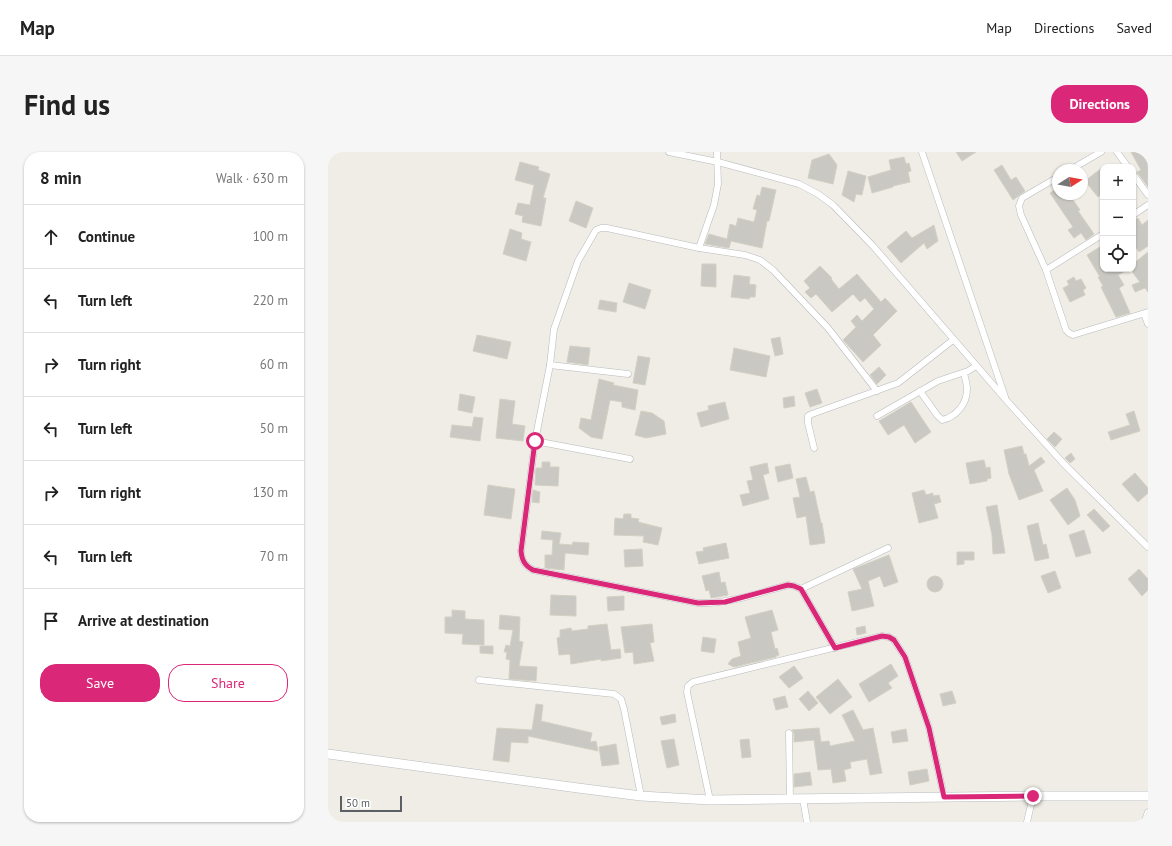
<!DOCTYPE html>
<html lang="en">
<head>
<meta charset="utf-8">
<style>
  body { margin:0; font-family:"PT Sans",sans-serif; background:#f6f6f6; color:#222 }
  .controls { position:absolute; right:12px; top:12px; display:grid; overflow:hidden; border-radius:8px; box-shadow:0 1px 3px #0004 }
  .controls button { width:36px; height:36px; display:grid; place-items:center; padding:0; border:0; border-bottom:1px solid #e0e0e0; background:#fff; color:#222; font:20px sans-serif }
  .compass { position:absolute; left:724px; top:12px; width:36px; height:36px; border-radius:50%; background:#fff; box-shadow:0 1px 3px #0004; rotate:79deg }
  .scale { position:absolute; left:12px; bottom:10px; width:62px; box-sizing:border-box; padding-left:4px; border:2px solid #5c6065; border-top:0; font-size:11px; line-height:14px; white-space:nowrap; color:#5c6065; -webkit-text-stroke:3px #fff; paint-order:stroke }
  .stop { position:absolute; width:12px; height:12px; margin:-9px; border:3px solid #db2777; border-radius:50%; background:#fff }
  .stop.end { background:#db2777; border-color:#fff; box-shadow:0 1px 4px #0008 }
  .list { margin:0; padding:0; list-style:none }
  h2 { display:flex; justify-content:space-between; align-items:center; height:52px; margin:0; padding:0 16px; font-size:17px }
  h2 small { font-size:13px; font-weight:400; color:#767676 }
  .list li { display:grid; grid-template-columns:26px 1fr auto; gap:12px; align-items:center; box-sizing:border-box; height:64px; padding:0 16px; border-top:1px solid #e0e0e0 }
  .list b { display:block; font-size:15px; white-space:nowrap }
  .list em { font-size:13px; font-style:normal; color:#767676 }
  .actions { display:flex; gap:8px; padding:12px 16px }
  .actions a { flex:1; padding:9px 0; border:1px solid #db2777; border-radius:16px; text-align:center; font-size:14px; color:#db2777 }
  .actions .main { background:#db2777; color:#fff }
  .icon { flex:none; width:22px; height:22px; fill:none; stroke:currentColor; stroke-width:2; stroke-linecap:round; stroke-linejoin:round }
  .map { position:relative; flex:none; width:820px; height:670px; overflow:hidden; border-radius:16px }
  header { display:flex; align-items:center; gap:24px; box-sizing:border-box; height:56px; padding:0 20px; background:#fff; border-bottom:1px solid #e0e0e0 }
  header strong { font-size:19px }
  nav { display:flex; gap:22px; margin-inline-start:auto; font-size:14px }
  .intro { display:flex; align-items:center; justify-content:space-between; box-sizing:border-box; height:96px; padding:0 24px }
  h1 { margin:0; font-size:28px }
  .button { padding:10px 18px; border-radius:16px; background:#db2777; color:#fff; font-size:14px; font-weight:700 }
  main { display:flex; gap:24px; padding:0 24px }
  aside { flex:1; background:#fff; border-radius:16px; box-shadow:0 1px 3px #0004 }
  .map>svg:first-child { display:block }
  .building { fill:#cac8c2; stroke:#d3d0c3 }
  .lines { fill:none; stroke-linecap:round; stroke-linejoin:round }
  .minor-casing { stroke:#b7babe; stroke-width:7 }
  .secondary-casing { stroke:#b8bbc0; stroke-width:10 }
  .minor { stroke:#fff; stroke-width:6 }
  .secondary { stroke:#fff; stroke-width:9 }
  .route { stroke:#db2777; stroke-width:5 }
</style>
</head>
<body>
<header>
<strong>Map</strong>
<nav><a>Map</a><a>Directions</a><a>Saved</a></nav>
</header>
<div class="intro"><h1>Find us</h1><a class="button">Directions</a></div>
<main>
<aside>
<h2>8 min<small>Walk · 630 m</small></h2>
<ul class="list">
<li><svg class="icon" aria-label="ahead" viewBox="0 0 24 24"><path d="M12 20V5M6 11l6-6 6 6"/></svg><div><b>Continue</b></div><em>100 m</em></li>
<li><svg class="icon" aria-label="left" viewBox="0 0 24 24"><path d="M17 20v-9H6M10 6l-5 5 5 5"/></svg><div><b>Turn left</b></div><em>220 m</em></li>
<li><svg class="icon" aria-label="right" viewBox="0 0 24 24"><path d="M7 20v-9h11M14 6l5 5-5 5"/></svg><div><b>Turn right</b></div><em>60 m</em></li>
<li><svg class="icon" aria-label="left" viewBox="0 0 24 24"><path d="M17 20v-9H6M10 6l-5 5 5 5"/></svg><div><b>Turn left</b></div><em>50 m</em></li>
<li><svg class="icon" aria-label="right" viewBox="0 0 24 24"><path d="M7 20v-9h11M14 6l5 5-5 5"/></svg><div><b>Turn right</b></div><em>130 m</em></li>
<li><svg class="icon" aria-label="left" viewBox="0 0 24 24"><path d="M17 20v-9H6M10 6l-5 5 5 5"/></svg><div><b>Turn left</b></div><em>70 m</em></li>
<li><svg class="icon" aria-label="arrive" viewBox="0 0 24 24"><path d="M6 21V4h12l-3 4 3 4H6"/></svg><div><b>Arrive at destination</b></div></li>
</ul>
<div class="actions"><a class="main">Save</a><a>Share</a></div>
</aside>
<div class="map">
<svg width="820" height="670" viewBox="0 0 820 670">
  <rect width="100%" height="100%" fill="#efede5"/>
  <!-- building -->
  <g class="building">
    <polygon points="628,0 648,0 634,9"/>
    <polygon points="803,0 820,0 820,35 809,20 813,18"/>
    <polygon points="501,2 509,13 505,32 480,26 484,8"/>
    <polygon points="576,5 578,12 581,11 583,19 580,20 582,30 565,34 565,35 544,41 540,25 563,18 561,8"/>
    <polygon points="192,10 211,15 210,18 222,22 215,46 218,46 213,74 194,70 195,64 187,62 190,51 202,53 206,33 187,28"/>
    <polygon points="674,13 683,28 688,25 697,39 685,48 666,18"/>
    <polygon points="775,15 775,41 770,45 757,29"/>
    <polygon points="520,19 538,24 534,43 528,42 526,50 514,43"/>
    <polygon points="434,35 448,38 441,69 439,69 434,96 403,89 401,96 377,92 381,82 399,87 402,72 408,74 410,66 426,70 429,58 425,57 429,43 432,44"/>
    <polygon points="730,36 730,42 741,42 752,58 750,59 766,82 758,88 753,81 746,86 740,78 745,75 722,41"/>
    <polygon points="248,49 265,56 258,76 241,69"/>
    <polygon points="810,66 814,73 820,68 820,94 811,100 805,91 805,69"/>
    <polygon points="606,73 610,89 599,97 596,91 573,111 559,95 578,79 584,86"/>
    <polygon points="182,77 194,81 193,87 203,90 198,109 175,102"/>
    <polygon points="775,93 775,117 801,117 790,123 796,133 791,136 802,161 788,165 773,135 775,134 770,125 772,125 759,103"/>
    <polygon points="820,100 820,140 817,136 807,140 804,133 812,130 805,121 805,112"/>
    <polygon points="374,112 388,112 388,135 373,134"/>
    <polygon points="492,114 504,126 503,127 511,137 529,122 553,150 557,146 569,159 545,183 553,193 535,210 515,188 528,175 523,169 529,163 534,169 546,157 537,146 532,150 525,142 504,160 488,142 483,146 477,140 482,136 476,129"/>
    <polygon points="406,123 422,125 421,132 428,133 427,145 422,145 421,147 403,145"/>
    <polygon points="746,125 748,129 753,127 758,136 755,138 757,143 742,150 735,136 741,133 739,129"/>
    <polygon points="301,131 323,138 317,157 295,150"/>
    <polygon points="272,148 289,151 288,160 270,157"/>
    <polygon points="149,183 183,190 179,207 145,199"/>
    <polygon points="452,185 455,202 447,204 443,187"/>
    <polygon points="242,194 262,196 260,213 239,210"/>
    <polygon points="406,196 442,204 438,225 402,218"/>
    <polygon points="310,204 322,206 317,233 305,231"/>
    <polygon points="551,215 558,223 549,232 542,223"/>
    <polygon points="271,227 286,231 285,233 310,238 307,258 294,255 294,250 282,248 274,287 263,285 251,276 253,266 263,268"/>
    <polygon points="489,237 494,251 482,255 477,241"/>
    <polygon points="132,242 147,245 144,261 130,258"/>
    <polygon points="466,244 467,254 456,256 455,246"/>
    <polygon points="172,247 187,249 184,272 197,274 195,289 168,286"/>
    <polygon points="397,250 401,267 373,275 369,261 381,258 380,254"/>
    <polygon points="583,250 603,280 587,291 576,273 560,283 551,269"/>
    <polygon points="313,259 324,261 336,269 338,282 318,286 307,283"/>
    <polygon points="806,259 812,279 783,288 780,280 802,273 798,262"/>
    <polygon points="146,265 155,266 152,289 122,285 124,273 144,275"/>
    <polygon points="726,280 734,287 727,295 719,287"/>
    <polygon points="694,294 696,302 698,302 701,314 713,305 717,310 706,318 715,339 691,348 681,322 676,298"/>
    <polygon points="743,301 747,307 742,311 737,306"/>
    <polygon points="656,308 658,316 662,315 663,326 659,327 659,329 642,332 638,311"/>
    <polygon points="214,310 222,310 222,315 231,315 230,334 207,333 208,316 214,316"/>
    <polygon points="439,311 441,321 435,323 441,347 415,354 412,343 422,341 419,329 425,328 422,315"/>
    <polygon points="462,312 465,326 450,330 447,315"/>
    <polygon points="807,321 820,336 820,341 810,350 794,332"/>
    <polygon points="478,325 482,340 486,339 493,371 494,371 497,391 482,393 478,364 469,366 465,346 472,345 468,327"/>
    <polygon points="160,333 187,337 183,367 156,363"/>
    <polygon points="739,336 747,348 752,364 740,373 722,348"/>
    <polygon points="205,338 212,340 211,351 204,350"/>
    <polygon points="596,338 598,343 605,341 605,344 611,343 613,350 606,352 610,366 591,371 584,341"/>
    <polygon points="669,353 677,401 665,402 664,383 658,355"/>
    <polygon points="766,357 782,374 775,380 759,363"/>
    <polygon points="296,362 303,362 303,366 311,367 310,370 334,376 330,393 315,390 316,384 286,383 287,366 295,367"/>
    <polygon points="710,371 715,393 718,392 721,406 707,409 699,374"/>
    <polygon points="756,378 763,401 748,405 741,383"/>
    <polygon points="214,379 233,381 231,392 244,393 245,390 261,391 260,403 237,401 236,418 217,416 217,403 224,403 225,388 213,387"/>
    <polygon points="398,391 401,406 371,412 368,400 376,399 375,396"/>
    <polygon points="314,397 315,414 297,415 296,398"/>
    <polygon points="629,400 646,400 646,408 636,408 636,412 629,413"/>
    <polygon points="561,403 570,430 556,435 552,424 540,429 546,454 524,459 520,440 534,437 525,417"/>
    <polygon points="811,417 820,427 820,438 814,444 800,427"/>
    <polygon points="727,419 733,436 720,441 713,424"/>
    <polygon points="391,420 393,431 397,430 400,443 383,446 381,438 378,439 374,424"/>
    <circle cx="607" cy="432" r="8"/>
    <polygon points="223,443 248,444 248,464 222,463"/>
    <polygon points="296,444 296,458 280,459 279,445"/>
    <polygon points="124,458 137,459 137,467 156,468 156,493 134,492 135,482 117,481 117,465 124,465"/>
    <polygon points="444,458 450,478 443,480 447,497 449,496 451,503 448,504 448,505 406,515 400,512 404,507 413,504 410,490 423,486 417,465"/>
    <polygon points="172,463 192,465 191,489 195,490 191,514 209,515 208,529 181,527 182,508 178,507 179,500 176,500 178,493 182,494 185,478 171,477"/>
    <polygon points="279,472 283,498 292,497 293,506 273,509 273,507 243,512 242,502 231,503 229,486 232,485 232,478 243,476 244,479 260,477 260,474"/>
    <polygon points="324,472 326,490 322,491 326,509 306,512 305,500 297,501 293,475"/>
    <polygon points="537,474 538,481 529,483 528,476"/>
    <polygon points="375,485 388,487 386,501 373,499"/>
    <polygon points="152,494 165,494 165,502 152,501"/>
    <polygon points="563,512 570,524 560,531 564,536 541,550 531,532"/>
    <polygon points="466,514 475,526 461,536 451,525"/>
    <polygon points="510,527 524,545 502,562 488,545"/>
    <polygon points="480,539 490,551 481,559 471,547"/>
    <polygon points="624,539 628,551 615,554 612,542"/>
    <polygon points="457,544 460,555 448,558 445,547"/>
    <polygon points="208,552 215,553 213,569 264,581 262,590 268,589 270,599 200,584 200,591 183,590 181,610 165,608 169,576 204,578"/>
    <polygon points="525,558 535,578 545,576 554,621 542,623 539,607 522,610 523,616 516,618 518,629 505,631 503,617 490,618 486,588 466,590 466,581 464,578 491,576 493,590 501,589 502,594 527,589 514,563"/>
    <polygon points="347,562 348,570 334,573 332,565"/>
    <polygon points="578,577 580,589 565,591 563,580"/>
    <polygon points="346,587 351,613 339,616 333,589"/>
    <polygon points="421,587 423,605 414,606 412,588"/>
    <polygon points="288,592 291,612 274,614 271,595"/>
    <polygon points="599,617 601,629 582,633 580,620"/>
    <polygon points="482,620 484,633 466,635 466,622"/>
  </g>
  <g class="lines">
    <!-- minor casing -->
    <g class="minor-casing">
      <g id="minor">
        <polyline points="341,0 390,10 471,32 490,42 505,53 545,94 679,249 736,312 820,395"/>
        <polyline points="594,0 677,245"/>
        <polyline points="789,0 800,15"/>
        <polyline points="742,18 773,0"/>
        <polyline points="805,22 820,43"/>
        <polyline points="730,25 694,46 691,54 693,63 718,118 738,178 741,181 745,183 820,160"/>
        <polyline points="805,63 820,53"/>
        <polyline points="371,96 386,53 390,32 389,0"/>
        <polyline points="718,118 775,82"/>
        <polyline points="816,162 820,172"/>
        <polyline points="222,213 300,222"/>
        <path d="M592,239L609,263L614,268C628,265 639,252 639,237C639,232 637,226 636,221"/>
        <polyline points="549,264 610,229 640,219 648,214"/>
        <polyline points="207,289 302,307"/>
        <polyline points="486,296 480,271 480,264 484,262 570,231 625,188"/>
        <polyline points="473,437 560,396"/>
        <path d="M507,496L473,437L466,434L460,433C430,441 401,452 370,451L205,418C196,413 194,409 193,399L207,289L222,213L226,177L250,109L268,78L273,76H279L371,96L417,103L432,108L445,118L500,176L549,239"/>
        <polyline points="151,528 286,542 293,547 296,557 313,644"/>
        <polyline points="461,581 462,647"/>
        <polyline points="475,647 479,670"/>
        <polyline points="382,648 359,540 360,534 365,530 554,484 561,485 566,488 577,505 601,576 616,645"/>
        <polyline points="699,670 705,644"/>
        <polyline points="816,670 820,660"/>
      </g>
    </g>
    <!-- secondary casing -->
    <g class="secondary-casing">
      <polyline id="secondary" points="0,602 250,636 313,644 382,648 705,644 820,644"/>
    </g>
    <!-- minor -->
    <use href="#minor" class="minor"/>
    <!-- secondary -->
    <use href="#secondary" class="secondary"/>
  </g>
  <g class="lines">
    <!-- route -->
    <path class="route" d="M207,289L193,399C194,408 196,413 205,418L370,451L397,450L460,433L466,434L473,437L507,496L554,484L561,485L566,488L577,505L601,576L616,645L705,644"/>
  </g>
</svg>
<div class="controls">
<button>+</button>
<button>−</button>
<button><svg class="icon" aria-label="locate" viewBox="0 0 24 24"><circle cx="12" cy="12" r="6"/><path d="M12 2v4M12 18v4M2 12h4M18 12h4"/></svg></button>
</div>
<svg class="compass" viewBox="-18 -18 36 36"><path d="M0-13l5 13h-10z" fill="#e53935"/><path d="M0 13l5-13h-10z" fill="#767676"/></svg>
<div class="scale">50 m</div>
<div class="stop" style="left:207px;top:289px"></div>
<div class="stop end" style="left:705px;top:644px"></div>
</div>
</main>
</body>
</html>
